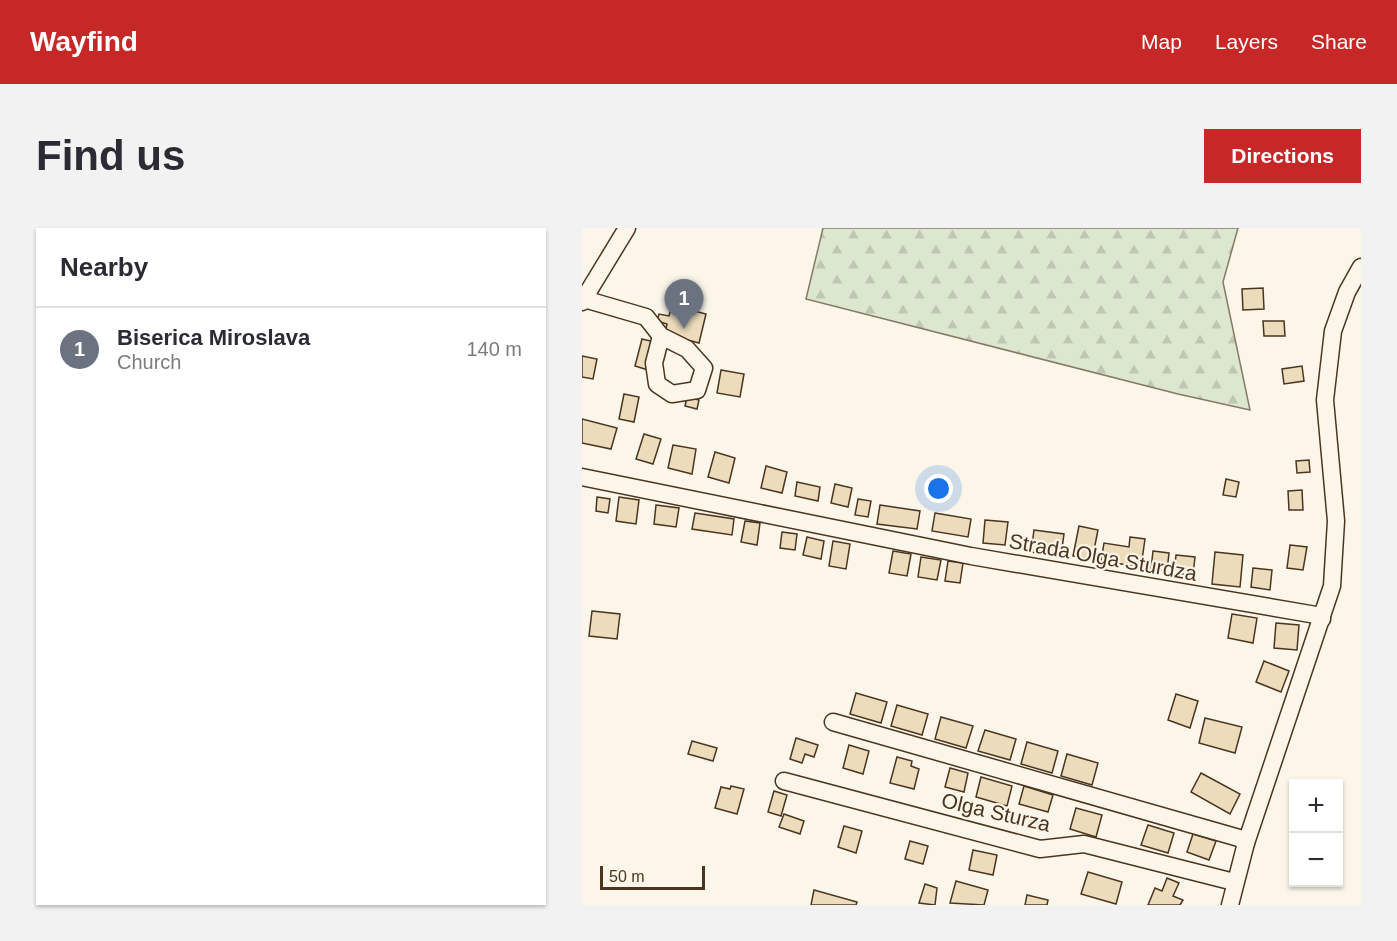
<!DOCTYPE html>
<html lang="en">
<head>
<meta charset="utf-8">
<style>
  body { margin:0; font-family:Arial,sans-serif; background:#f2f2f3; color:#2b2b33 }
  .controls { position:absolute; right:18px; bottom:18px; display:grid; overflow:hidden; border-radius:0px; box-shadow:0 2px 4px #0004 }
  .controls button { width:54px; height:54px; display:grid; place-items:center; padding:0; border:0; border-bottom:2px solid #e1e1e2; background:#fff; color:#2b2b33; font:30px sans-serif }
  .scale { position:absolute; left:18px; bottom:15px; width:105px; box-sizing:border-box; padding-left:6px; border:3px solid #4a3520; border-top:0; font-size:16px; line-height:21px; white-space:nowrap; color:#4a3520; -webkit-text-stroke:4px #fbf6e9; paint-order:stroke }
  .you { position:absolute; left:357px; top:261px; width:21px; height:21px; margin:-15px; border:4px solid #fff; border-radius:50%; background:#1a73e8; box-shadow:0 0 0 9px #1a73e833 }
  .badge { display:grid; place-items:center; width:39px; height:39px; border-radius:50%; background:#c62828; color:#fff; font-size:20px; font-weight:700 }
  .pin { position:absolute; translate:-50% -50px; filter:drop-shadow(0 2px 3px #0008) }
  .pin::after { content:''; position:absolute; top:32px; width:21px; height:18px; background:inherit; clip-path:polygon(0 0,100% 0,50% 100%) }
  .list { margin:0; padding:0; list-style:none }
  h2 { display:flex; justify-content:space-between; align-items:center; height:78px; margin:0; padding:0 24px; font-size:26px }
  h2 small { font-size:20px; font-weight:400; color:#7c7c81 }
  .list li { display:grid; grid-template-columns:39px 1fr auto; gap:18px; align-items:center; box-sizing:border-box; height:84px; padding:0 24px; border-top:2px solid #e1e1e2 }
  .list b { display:block; font-size:22px; white-space:nowrap }
  .list p { margin:0; font-size:20px; white-space:nowrap; color:#7c7c81 }
  .list em { font-size:20px; font-style:normal; color:#7c7c81 }
  .map { position:relative; flex:none; width:779px; height:677px; overflow:hidden; border-radius:0px }
  header { display:flex; align-items:center; gap:36px; box-sizing:border-box; height:84px; padding:0 30px; background:#c62828; color:#fff }
  header strong { font-size:28px }
  nav { display:flex; gap:33px; margin-inline-start:auto; font-size:21px }
  .intro { display:flex; align-items:center; justify-content:space-between; box-sizing:border-box; height:144px; padding:0 36px }
  h1 { margin:0; font-size:42px }
  .button { padding:15px 27px; border-radius:0px; background:#c62828; color:#fff; font-size:21px; font-weight:700 }
  main { display:flex; gap:36px; padding:0 36px }
  aside { flex:1; background:#fff; border-radius:0px; box-shadow:0 2px 4px #0004 }
  .map>svg:first-child { display:block }
  .forest { fill:url(#forest-firs); stroke:#887966; stroke-width:1.5 }
  .building { fill:#ecdcbc; stroke:#4a3520; stroke-width:1.5 }
  .lines { fill:none; stroke-linecap:round; stroke-linejoin:round }
  .minor-casing { stroke:#4a3520; stroke-width:19 }
  .minor { stroke:#fbf6e9; stroke-width:16 }
  .labels { text-anchor:middle; dominant-baseline:central; stroke-width:4.5; stroke-linejoin:round; paint-order:stroke }
  .street-label { font-size:21px; fill:#4a3520; stroke:#fbf6e9 }
</style>
</head>
<body>
<header>
<strong>Wayfind</strong>
<nav><a>Map</a><a>Layers</a><a>Share</a></nav>
</header>
<div class="intro"><h1>Find us</h1><a class="button">Directions</a></div>
<main>
<aside>
<h2>Nearby<small></small></h2>
<ul class="list">
<li><span class="badge" style="background:#6b7280">1</span><div><b>Biserica Miroslava</b><p>Church</p></div><em>140 m</em></li>
</ul>
</aside>
<div class="map">
<svg width="779" height="677" viewBox="0 0 779 677">
  <defs>
    <pattern id="forest-firs" width="22" height="20" patternUnits="userSpaceOnUse" patternTransform="scale(1.5)"><rect width="22" height="20" fill="#dce7d0"/><path d="M5 1l3.5 6h-7zM16 11l3.5 6h-7z" fill="#bec7b2"/></pattern>
  </defs>
  <rect width="100%" height="100%" fill="#fbf6e9"/>
  <!-- forest -->
  <polygon class="forest" points="241,0 656,0 641,54 668,182 596,166 224,71"/>
  <!-- building -->
  <g class="building">
    <polygon points="681,60 682,81 661,82 660,61"/>
    <polygon points="90,77 124,86 117,115 83,106 85,96 75,93 77,86 87,88"/>
    <polygon points="681,93 702,93 703,108 682,108"/>
    <polygon points="60,111 73,114 66,142 53,138"/>
    <polygon points="0,128 15,131 11,151 0,149"/>
    <polygon points="720,138 722,153 702,156 700,141"/>
    <polygon points="139,142 162,146 158,169 135,165"/>
    <polygon points="42,166 57,169 52,194 37,191"/>
    <polygon points="105,169 117,172 115,181 103,178"/>
    <polygon points="0,191 35,200 29,221 0,215"/>
    <polygon points="62,206 79,211 71,236 54,231"/>
    <polygon points="91,217 114,221 110,246 86,240"/>
    <polygon points="133,224 153,230 147,255 126,249"/>
    <polygon points="727,232 728,244 715,245 714,233"/>
    <polygon points="184,238 205,244 200,265 179,260"/>
    <polygon points="644,251 657,254 654,269 641,267"/>
    <polygon points="215,254 238,259 236,273 213,268"/>
    <polygon points="253,256 270,260 266,279 249,275"/>
    <polygon points="720,262 721,282 707,282 706,263"/>
    <polygon points="15,269 28,271 26,285 14,283"/>
    <polygon points="37,269 57,272 54,296 34,293"/>
    <polygon points="276,271 289,273 286,289 273,287"/>
    <polygon points="74,277 97,280 94,299 72,296"/>
    <polygon points="298,277 338,283 335,301 295,296"/>
    <polygon points="113,285 152,291 150,307 110,301"/>
    <polygon points="353,285 389,291 386,309 350,303"/>
    <polygon points="403,292 426,294 423,317 401,315"/>
    <polygon points="163,293 178,295 175,317 159,314"/>
    <polygon points="497,298 516,302 510,332 491,328"/>
    <polygon points="452,302 482,306 479,328 449,324"/>
    <polygon points="200,304 215,306 213,322 198,320"/>
    <polygon points="225,309 242,313 239,331 221,327"/>
    <polygon points="548,309 563,311 559,339 519,333 522,315 547,319"/>
    <polygon points="251,313 268,316 264,341 247,338"/>
    <polygon points="708,317 725,319 721,342 705,340"/>
    <polygon points="311,323 329,326 325,348 307,345"/>
    <polygon points="571,323 587,325 585,343 569,341"/>
    <polygon points="633,324 661,327 658,359 630,356"/>
    <polygon points="594,327 613,329 611,347 592,345"/>
    <polygon points="339,329 359,332 355,352 336,349"/>
    <polygon points="366,333 381,335 378,355 363,353"/>
    <polygon points="671,340 690,342 688,362 669,359"/>
    <polygon points="10,383 38,386 35,411 7,408"/>
    <polygon points="650,386 675,390 671,415 646,410"/>
    <polygon points="694,395 717,397 715,422 692,420"/>
    <polygon points="682,433 707,443 699,464 674,454"/>
    <polygon points="274,465 305,474 299,495 268,486"/>
    <polygon points="594,466 616,473 608,500 586,492"/>
    <polygon points="315,477 346,486 340,507 309,498"/>
    <polygon points="359,489 391,498 384,520 353,511"/>
    <polygon points="623,490 660,499 653,525 617,515"/>
    <polygon points="403,502 434,511 428,532 396,523"/>
    <polygon points="214,510 236,517 232,529 223,526 220,535 208,531"/>
    <polygon points="110,513 135,520 131,533 106,526"/>
    <polygon points="445,514 476,523 470,545 439,536"/>
    <polygon points="267,517 287,523 281,546 261,540"/>
    <polygon points="485,526 516,535 510,557 479,548"/>
    <polygon points="315,529 330,533 329,538 337,541 332,561 308,555"/>
    <polygon points="368,540 386,545 382,564 363,559"/>
    <polygon points="619,545 658,566 648,586 609,564"/>
    <polygon points="399,549 430,558 425,578 394,569"/>
    <polygon points="149,558 162,561 155,586 133,580 139,559 148,561"/>
    <polygon points="442,558 471,567 466,584 437,576"/>
    <polygon points="192,563 205,567 199,588 186,584"/>
    <polygon points="494,580 520,587 514,609 488,601"/>
    <polygon points="202,586 222,593 218,606 197,599"/>
    <polygon points="566,597 592,605 586,625 559,617"/>
    <polygon points="262,598 280,603 274,625 256,619"/>
    <polygon points="611,606 634,613 627,632 605,624"/>
    <polygon points="328,613 346,618 341,636 323,631"/>
    <polygon points="391,622 415,627 411,647 387,642"/>
    <polygon points="506,644 540,654 534,676 499,666"/>
    <polygon points="585,650 597,655 591,668 601,672 598,677 566,677 573,660 580,663"/>
    <polygon points="374,653 406,662 402,677 368,675"/>
    <polygon points="343,656 355,660 353,677 337,675"/>
    <polygon points="232,662 275,674 274,677 229,677"/>
    <polygon points="445,667 466,672 465,677 443,677"/>
  </g>
  <g class="lines">
    <!-- minor casing -->
    <g class="minor-casing">
      <g id="minor">
        <polyline points="2,71 64,89 79,108 105,121 122,140 115,162 90,166 75,156 72,135 79,108"/>
        <polyline points="0,74 45,0"/>
        <polyline points="0,249 389,328 734,387 740,391"/>
        <polyline points="251,494 657,610 664,615"/>
        <polyline points="202,553 458,621 502,616 652,654"/>
        <polyline points="648,677 664,615 750,358 754,293 743,172 751,103 765,64 779,39"/>
      </g>
    </g>
    <!-- minor -->
    <use href="#minor" class="minor"/>
  </g>
  <g class="labels">
    <!-- street labels -->
    <g class="street-label">
      <text transform="translate(521 329) rotate(10)">Strada Olga Sturdza</text>
      <text transform="translate(414 584) rotate(13)">Olga Sturza</text>
    </g>
  </g>
</svg>
<div class="controls">
<button>+</button>
<button>−</button>
</div>
<div class="scale">50 m</div>
<div class="you"></div>
<div class="pin badge" style="left:102px;top:101px;background:#6b7280">1</div>
</div>
</main>
</body>
</html>
